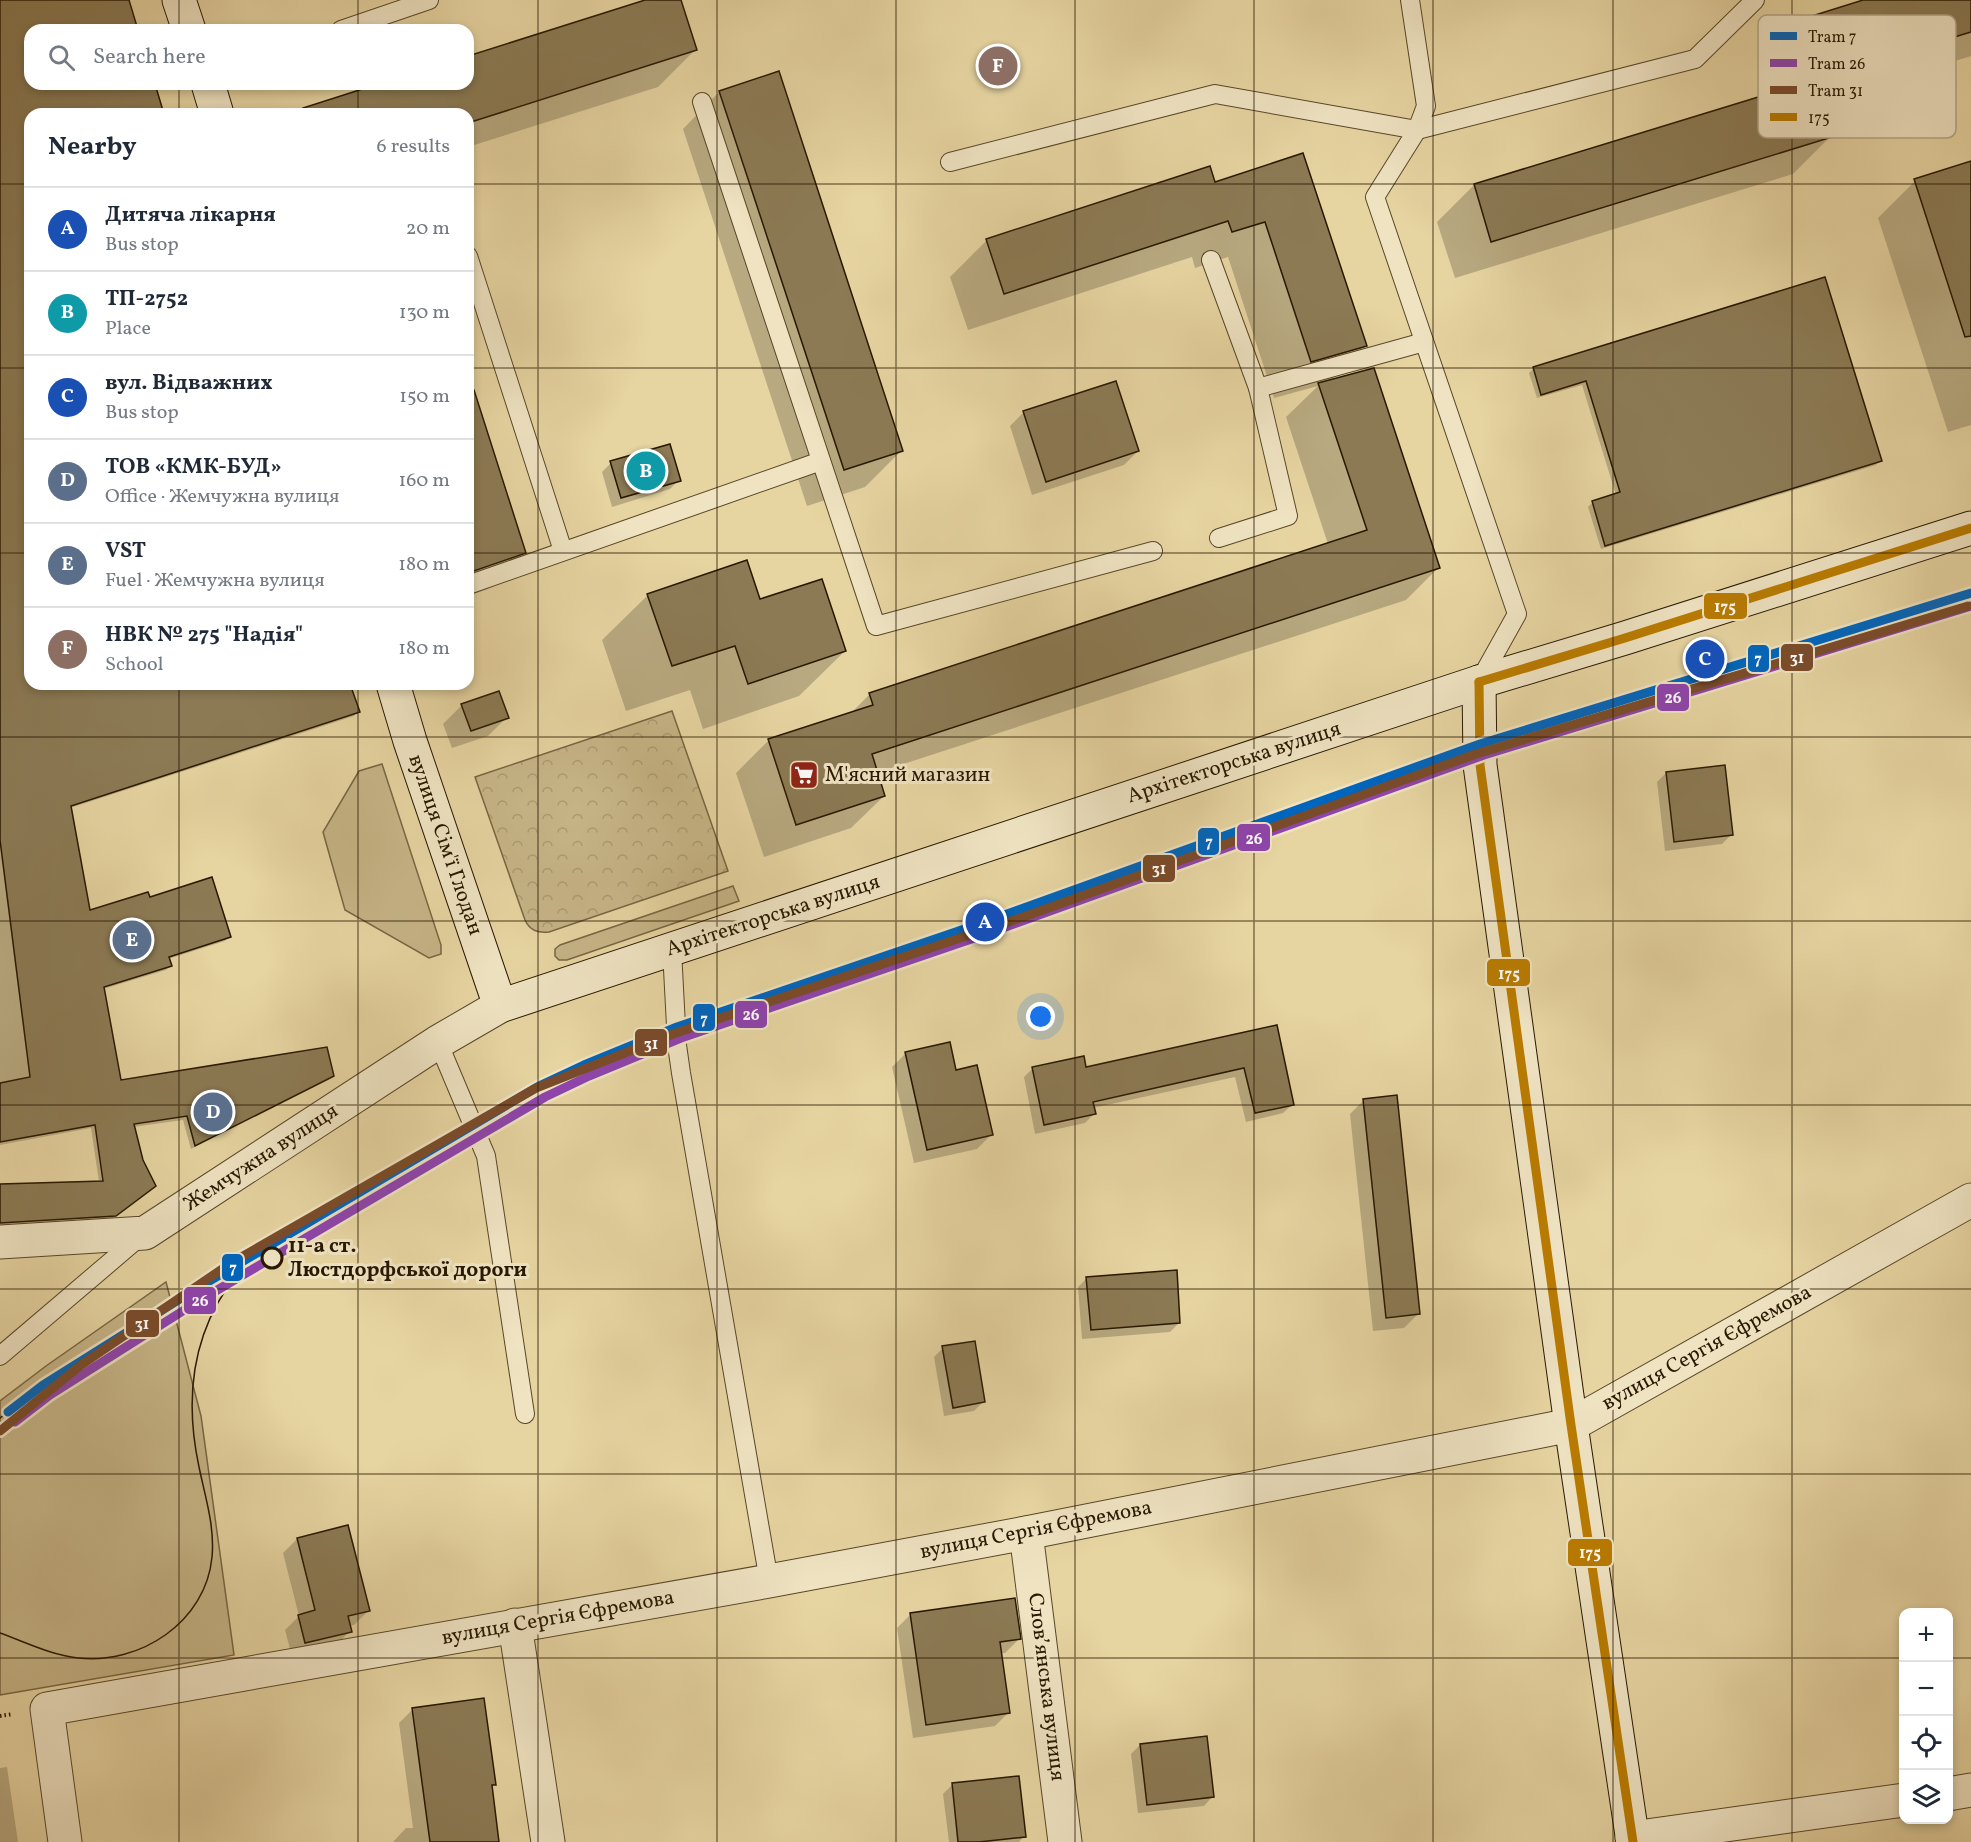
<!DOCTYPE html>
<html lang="en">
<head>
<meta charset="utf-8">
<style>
  body { margin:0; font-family:Vollkorn,serif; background:#f2f2f3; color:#1f2937 }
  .controls { position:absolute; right:18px; bottom:18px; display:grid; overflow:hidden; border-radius:12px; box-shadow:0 3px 9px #0003 }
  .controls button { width:54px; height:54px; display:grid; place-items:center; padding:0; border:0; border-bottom:2px solid #e0e1e3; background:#fff; color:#1f2937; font:30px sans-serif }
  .you { position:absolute; left:1041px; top:1017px; width:21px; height:21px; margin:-15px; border:4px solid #fff; border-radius:50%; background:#1a73e8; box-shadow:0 0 0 9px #1a73e833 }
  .badge { display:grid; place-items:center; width:39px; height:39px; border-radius:50%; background:#8f2418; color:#fff; font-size:20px; font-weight:700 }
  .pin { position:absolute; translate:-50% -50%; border:3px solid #fff; box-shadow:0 2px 6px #0006 }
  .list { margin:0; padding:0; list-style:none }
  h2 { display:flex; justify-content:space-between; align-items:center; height:78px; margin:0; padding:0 24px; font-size:26px }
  h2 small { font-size:20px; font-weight:400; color:#747a83 }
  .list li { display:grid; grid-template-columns:39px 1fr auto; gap:18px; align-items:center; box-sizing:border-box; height:84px; padding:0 24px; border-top:2px solid #e0e1e3 }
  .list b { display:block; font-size:22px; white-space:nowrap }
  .list p { margin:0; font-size:20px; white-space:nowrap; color:#747a83 }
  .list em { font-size:20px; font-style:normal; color:#747a83 }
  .icon { flex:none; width:33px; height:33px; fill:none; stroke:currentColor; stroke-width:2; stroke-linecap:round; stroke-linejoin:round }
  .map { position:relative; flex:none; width:1971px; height:1842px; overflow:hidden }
  .search { position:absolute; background:#fff; box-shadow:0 3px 9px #0003; left:24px; top:24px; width:450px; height:66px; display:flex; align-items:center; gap:15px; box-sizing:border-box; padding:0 21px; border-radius:18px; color:#747a83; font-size:22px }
  .panel { position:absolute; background:#fff; box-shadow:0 3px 9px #0003; left:24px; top:108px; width:450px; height:582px; border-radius:18px }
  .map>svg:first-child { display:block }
  .grass { fill:#c6b486; stroke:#776643; stroke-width:1.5 }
  .forest { fill:url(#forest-crowns); stroke:#776643; stroke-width:1.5 }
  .shadow { fill:#0003 }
  .building { fill:#8b7a54; stroke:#281800; stroke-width:1.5 }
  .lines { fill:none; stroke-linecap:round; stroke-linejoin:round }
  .lane-casing { stroke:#584728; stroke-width:20 }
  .street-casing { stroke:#584728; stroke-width:35 }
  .secondary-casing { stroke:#281800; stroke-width:35 }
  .path { stroke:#281800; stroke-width:4; stroke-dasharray:1.5 3; stroke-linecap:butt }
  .lane { stroke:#efe3c2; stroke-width:18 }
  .street { stroke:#efe3c2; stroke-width:33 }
  .secondary { stroke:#efe3c2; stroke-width:33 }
  .tram { stroke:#281800; stroke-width:1.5 }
  .bus-1-casing { stroke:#efe3c2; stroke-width:14 }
  .bus-1 { stroke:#b97b00; stroke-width:9 }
  .tram-1-casing { stroke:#efe3c2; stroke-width:14 }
  .tram-2-casing { stroke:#efe3c2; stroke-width:14 }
  .tram-3-casing { stroke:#efe3c2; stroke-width:14 }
  .tram-1 { stroke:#0065bd; stroke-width:9 }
  .tram-2 { stroke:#8e44ad; stroke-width:9 }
  .tram-3 { stroke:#7a4b2a; stroke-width:9 }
  .grid { fill:none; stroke:#281800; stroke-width:1.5; stroke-opacity:0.55 }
  .stop-dot { fill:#efe3c2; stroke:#281800; stroke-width:3 }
  .labels { text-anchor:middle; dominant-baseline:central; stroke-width:6; stroke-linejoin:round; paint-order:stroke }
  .street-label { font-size:21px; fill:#281800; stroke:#efe3c2 }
  .poi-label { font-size:21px; fill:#281800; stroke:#efe3c2; text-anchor:start }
  .stop-label { font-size:21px; font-weight:bold; fill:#281800; stroke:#efe3c2; text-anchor:start }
  .key { fill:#efe3c2; stroke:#b3a688; stroke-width:1.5 }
  .key-label { font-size:16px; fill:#281800 }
  .line-badge { stroke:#efe3c2; stroke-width:2 }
  .badge-label { font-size:16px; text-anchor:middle; font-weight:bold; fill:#fff }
</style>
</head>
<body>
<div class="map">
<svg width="1971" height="1842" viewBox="0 0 1971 1842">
  <defs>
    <pattern id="forest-crowns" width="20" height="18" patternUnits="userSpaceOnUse" patternTransform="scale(1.5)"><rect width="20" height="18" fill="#c6b486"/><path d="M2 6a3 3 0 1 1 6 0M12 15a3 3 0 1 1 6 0" fill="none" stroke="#aa9a72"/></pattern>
  </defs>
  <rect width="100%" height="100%" fill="#e6d4a1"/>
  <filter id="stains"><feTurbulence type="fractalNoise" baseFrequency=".00333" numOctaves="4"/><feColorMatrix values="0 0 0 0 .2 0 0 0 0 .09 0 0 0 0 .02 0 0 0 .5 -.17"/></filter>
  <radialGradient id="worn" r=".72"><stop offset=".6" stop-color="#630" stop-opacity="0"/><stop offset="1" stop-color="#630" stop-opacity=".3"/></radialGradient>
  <!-- grass -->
  <g class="grass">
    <polygon points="382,764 441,945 441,954 429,958 345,910 323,832 359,771"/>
    <polygon points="733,886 739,901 567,960 559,960 555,956 555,949 560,945"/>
    <polygon points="166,1282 201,1416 234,1655 0,1695 0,1401 46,1366"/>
  </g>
  <!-- forest -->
  <path class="forest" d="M672,711L728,871L549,932C538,933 530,931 525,920L475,777Z"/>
  <!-- shadow -->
  <g class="shadow">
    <polygon points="0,0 128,0 137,30 30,30 30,84 153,84 162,114 30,114 30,684 348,684 358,711 354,716 70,808 89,912 149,899 229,937 225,941 168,959 170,966 166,970 103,989 120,1082 333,1075 328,1080 191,1149 183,1120 133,1127 150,1190 110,1220 0,1227 0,1186 99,1182 91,1128 0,1145"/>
    <polygon points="650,0 679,0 695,50 658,87 468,147 468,114 306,114 383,84 468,84 468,57"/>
    <polygon points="1868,0 1971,0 1971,56 1819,103 1830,137 1793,174 1455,278 1437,222 1474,185 1771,94 1760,59 1796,22"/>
    <polygon points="719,92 902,450 865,487 807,506 683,129"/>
    <polygon points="1302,155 1365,346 1330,381 1438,568 1406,600 876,773 884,796 851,828 764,857 736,773 769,740 850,714 870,694 1328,544 1286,417 1318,386 1274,398 1228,257 1195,268 1192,257 968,330 950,277 987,240 1214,184"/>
    <polygon points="1971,163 1971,425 1948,432 1878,218 1915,181"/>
    <polygon points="1824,279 1880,460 1876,465 1601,549 1588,507 1592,503 1616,495 1582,385 1537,398 1529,373 1533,369"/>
    <polygon points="468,376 524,552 488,589 468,596"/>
    <polygon points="1024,412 1138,451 1124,465 1032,495 1010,426"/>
    <polygon points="611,463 679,480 670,489 612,507 602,472"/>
    <polygon points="648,595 759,601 845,651 799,696 703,729 690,690 626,711 602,640"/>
    <polygon points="462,705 507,717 488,736 452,748 443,724"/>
    <polygon points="1666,773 1731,835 1722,844 1665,851 1657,782"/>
    <polygon points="1276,1027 1293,1104 1283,1113 1246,1122 1235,1077 1093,1108 1094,1114 1085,1123 1035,1134 1024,1077 1033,1068 1085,1069"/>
    <polygon points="906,1053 955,1072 991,1135 977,1149 914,1163 892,1067"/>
    <polygon points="1364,1100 1418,1314 1404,1328 1373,1331 1350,1114"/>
    <polygon points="1087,1278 1179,1323 1170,1332 1082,1339 1078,1287"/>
    <polygon points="943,1348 983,1402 974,1411 944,1416 934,1357"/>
    <polygon points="297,1539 368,1611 354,1625 349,1626 350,1631 336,1645 292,1657 285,1630 299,1616 283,1553"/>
    <polygon points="911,1614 1019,1639 1005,1653 1000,1653 1009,1712 995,1726 913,1738 897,1628"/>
    <polygon points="413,1709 494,1784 491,1788 498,1842 393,1842 406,1828 413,1828 399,1723"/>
    <polygon points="1140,1745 1213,1796 1204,1806 1138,1813 1131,1754"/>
    <polygon points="7,1767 18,1842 0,1842 0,1768"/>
    <polygon points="952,1785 1024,1836 1019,1842 949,1842 943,1794"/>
  </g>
  <!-- building -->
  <g class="building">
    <polygon points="0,0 129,0 138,30 30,30 30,84 155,84 164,114 30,114 30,684 350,684 360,712 71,806 90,910 148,892 150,897 212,877 231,937 169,957 172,966 104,987 121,1080 327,1047 334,1076 195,1146 187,1116 134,1124 143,1160 156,1186 116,1216 0,1223 0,1184 103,1181 95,1125 0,1142 0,1083 30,1077 0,840"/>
    <polygon points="645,0 681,0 697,50 468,123 468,114 304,114 303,108 378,84 468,84 468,56"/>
    <polygon points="1863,0 1971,0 1971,32 1814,80 1796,21"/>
    <polygon points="779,71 903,451 844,470 719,91"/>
    <polygon points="1814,80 1832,137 1491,242 1474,184"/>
    <polygon points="1303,153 1367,346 1311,362 1265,222 1232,232 1228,221 1004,294 986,239 1210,166 1215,182"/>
    <polygon points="1971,161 1971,336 1965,337 1914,179"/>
    <polygon points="1825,277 1882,461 1605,546 1592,501 1620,492 1586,381 1541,395 1533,367"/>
    <polygon points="1374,368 1440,568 872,754 885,796 796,825 768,739 873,705 869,693 1367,530 1318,383"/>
    <polygon points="1116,381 1139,451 1046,482 1023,411"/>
    <polygon points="468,390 474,390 526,553 468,573"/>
    <polygon points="670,444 681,481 621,498 610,461"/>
    <polygon points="747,560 760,599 822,579 846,651 748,684 735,646 672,666 647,594"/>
    <polygon points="499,691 509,718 471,731 461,704"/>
    <polygon points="1725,765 1733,835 1674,842 1666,772"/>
    <polygon points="1277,1025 1294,1105 1255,1113 1244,1068 1093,1102 1096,1114 1044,1125 1032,1067 1084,1056 1086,1067"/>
    <polygon points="950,1042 956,1070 977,1065 993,1135 927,1150 905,1052"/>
    <polygon points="1397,1095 1420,1314 1386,1318 1363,1099"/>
    <polygon points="1177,1270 1180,1323 1091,1330 1086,1277"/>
    <polygon points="975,1341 985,1402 953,1408 942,1346"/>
    <polygon points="348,1525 370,1611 348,1616 352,1632 305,1643 298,1615 315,1610 297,1538"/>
    <polygon points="1015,1598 1021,1639 1000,1642 1010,1713 926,1725 910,1613"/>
    <polygon points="484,1698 496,1785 492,1785 499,1842 430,1842 412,1708"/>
    <polygon points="1207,1736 1214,1797 1147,1805 1140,1744"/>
    <polygon points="1019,1776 1026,1837 979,1842 958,1842 952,1783"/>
  </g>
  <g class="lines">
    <!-- lane casing -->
    <g class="lane-casing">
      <g id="lane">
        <polyline points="1410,0 1426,106 1417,130 1375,197 1517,614 1479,682"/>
        <polyline points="341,30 429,0"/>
        <polyline points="702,102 876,626 1153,551"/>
        <polyline points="950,162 1215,94 1417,130 1695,59 1755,0"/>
        <polyline points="468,256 563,551"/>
        <polyline points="1211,260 1258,388 1424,342"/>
        <polyline points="1219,538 1288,516 1258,388"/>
        <polyline points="468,585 821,461"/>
        <polyline points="672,950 677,1045 681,1073 769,1581"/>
        <polyline points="438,1042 486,1156 525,1414"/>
        <polyline points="0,1356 142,1235"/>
      </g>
    </g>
    <!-- street casing -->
    <g class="street-casing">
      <g id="street">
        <polyline points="0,1242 145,1233 438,1042 500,1006"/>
        <polyline points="1026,1533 1065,1842"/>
        <polyline points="515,1625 548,1842"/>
        <polyline points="1948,1794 1971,1790"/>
        <polyline points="1632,1838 1904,1800"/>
        <polyline points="65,1842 47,1709 769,1581 1026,1533 1571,1425 1971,1200"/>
      </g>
    </g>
    <!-- secondary casing -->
    <g class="secondary-casing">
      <g id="secondary">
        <polyline points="179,0 189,30"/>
        <polyline points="208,84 217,114"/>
        <polyline points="1479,682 1480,765 1571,1425 1633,1842"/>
        <polyline points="393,684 410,741 500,1006 1479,682 1625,638 1971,528"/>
      </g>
    </g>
    <!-- path -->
    <polyline class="path" points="0,1716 13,1714"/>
    <!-- lane -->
    <use href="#lane" class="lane"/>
    <!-- street -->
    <use href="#street" class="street"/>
    <!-- secondary -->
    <use href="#secondary" class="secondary"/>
    <!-- tram -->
    <g class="tram">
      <polyline points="0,1418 8,1412"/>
      <path d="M0,1633C25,1642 51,1655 78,1658C140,1665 206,1622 212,1557C215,1527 205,1496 199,1467C184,1397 192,1330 238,1273"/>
    </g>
    <!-- bus-1 casing -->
    <g class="bus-1-casing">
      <g id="bus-1">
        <polyline points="1479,682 1480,765 1571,1425 1633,1842"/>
        <polyline points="1479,682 1625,638 1971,528"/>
      </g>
    </g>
    <!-- bus-1 -->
    <use href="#bus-1" class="bus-1"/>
    <!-- tram-1 casing -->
    <g class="tram-1-casing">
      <polyline id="tram-1" points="8,1412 43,1385 191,1292 539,1086 584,1065 677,1027 985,922 1480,744 1971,593"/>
    </g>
    <!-- tram-2 casing -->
    <g class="tram-2-casing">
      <polyline id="tram-2" points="15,1422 50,1395 197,1302 545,1097 589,1076 681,1038 989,933 1484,755 1971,606"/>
    </g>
    <!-- tram-3 casing -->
    <g class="tram-3-casing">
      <polyline id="tram-3" points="0,1431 81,1365 231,1263 536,1088 673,1034 1029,915 1476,754 1968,606"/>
    </g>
    <!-- tram-1 -->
    <use href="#tram-1" class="tram-1"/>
    <!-- tram-2 -->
    <use href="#tram-2" class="tram-2"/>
    <!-- tram-3 -->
    <use href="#tram-3" class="tram-3"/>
  </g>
  <!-- grid -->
  <path class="grid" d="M179,0V30M358,0V30M538,0V1842M717,0V1842M896,0V1842M1075,0V1842M1254,0V1842M1433,0V1842M1613,0V1842M1792,0V1842M179,84V114M358,84V114M0,184H30M468,184H1971M0,368H30M468,368H1971M0,553H30M468,553H1971M179,684V1842M358,684V1842M0,737H1971M0,921H1971M0,1105H1971M0,1289H1971M0,1474H1971M0,1658H1904M1948,1658H1971"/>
  <!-- icons -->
  <defs>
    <g id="supermarket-square" transform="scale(1.5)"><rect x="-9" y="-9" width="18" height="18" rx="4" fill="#8f2418" stroke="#efe3c2"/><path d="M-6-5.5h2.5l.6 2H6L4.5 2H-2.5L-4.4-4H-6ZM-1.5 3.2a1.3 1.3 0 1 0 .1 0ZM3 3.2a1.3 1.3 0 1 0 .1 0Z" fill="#fff"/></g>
  </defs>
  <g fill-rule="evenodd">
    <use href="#supermarket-square" x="804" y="775"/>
  </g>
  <!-- markers -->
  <circle class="stop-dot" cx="272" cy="1258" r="10"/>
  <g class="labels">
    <!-- street labels -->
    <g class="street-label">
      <text transform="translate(1234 763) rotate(-18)">Архітекторська вулиця</text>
      <text transform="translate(445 845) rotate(71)">вулиця Сім'ї Глодан</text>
      <text transform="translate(773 916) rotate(-18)">Архітекторська вулиця</text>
      <text transform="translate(261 1158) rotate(-33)">Жемчужна вулиця</text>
      <text transform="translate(1707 1348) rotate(-29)">вулиця Сергія Єфремова</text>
      <text transform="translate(1036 1530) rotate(-11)">вулиця Сергія Єфремова</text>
      <text transform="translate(558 1618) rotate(-10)">вулиця Сергія Єфремова</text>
      <text transform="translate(1046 1687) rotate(83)">Словʼянська вулиця</text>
    </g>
    <!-- poi labels -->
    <g class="poi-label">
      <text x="825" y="775">М'ясний магазин</text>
    </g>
    <!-- stop labels -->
    <g class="stop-label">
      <text x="288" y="1246">11-а ст.<tspan x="288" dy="24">Люстдорфської дороги</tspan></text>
    </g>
  </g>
  <!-- legend -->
  <rect x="1758" y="15" width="198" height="123" rx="9" class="key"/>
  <rect x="1770" y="32" width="27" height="8" fill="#0065bd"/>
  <rect x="1770" y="59" width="27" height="8" fill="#8e44ad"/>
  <rect x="1770" y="86" width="27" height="8" fill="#7a4b2a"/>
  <rect x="1770" y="113" width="27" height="8" fill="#b97b00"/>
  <g class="key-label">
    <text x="1808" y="42">Tram 7</text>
    <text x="1808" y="69">Tram 26</text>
    <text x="1808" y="96">Tram 31</text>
    <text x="1808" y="123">175</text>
  </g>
  <g class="line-badge">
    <rect x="1703" y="592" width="45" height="28" rx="6" fill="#b97b00"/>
    <rect x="1780" y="643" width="34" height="29" rx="6" fill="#7a4b2a"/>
    <rect x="1747" y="644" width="23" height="29" rx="6" fill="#0065bd"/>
    <rect x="1656" y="683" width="34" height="29" rx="6" fill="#8e44ad"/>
    <rect x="1236" y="823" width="35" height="29" rx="6" fill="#8e44ad"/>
    <rect x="1197" y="827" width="23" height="29" rx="6" fill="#0065bd"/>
    <rect x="1142" y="854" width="34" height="29" rx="6" fill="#7a4b2a"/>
    <rect x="1486" y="958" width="45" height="29" rx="6" fill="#b97b00"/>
    <rect x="734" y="1000" width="34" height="29" rx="6" fill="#8e44ad"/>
    <rect x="692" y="1003" width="24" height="29" rx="6" fill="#0065bd"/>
    <rect x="634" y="1028" width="34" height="29" rx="6" fill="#7a4b2a"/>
    <rect x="221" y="1253" width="23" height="29" rx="6" fill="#0065bd"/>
    <rect x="183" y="1286" width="34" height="29" rx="6" fill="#8e44ad"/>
    <rect x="125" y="1309" width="35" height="29" rx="6" fill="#7a4b2a"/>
    <rect x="1567" y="1538" width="46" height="29" rx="6" fill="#b97b00"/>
  </g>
  <g class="badge-label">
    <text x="1725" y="612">175</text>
    <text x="1797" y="663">31</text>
    <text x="1758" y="664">7</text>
    <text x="1673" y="703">26</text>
    <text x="1254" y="844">26</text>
    <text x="1209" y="847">7</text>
    <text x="1159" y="874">31</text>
    <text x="1509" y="979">175</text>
    <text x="751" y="1020">26</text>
    <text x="704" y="1024">7</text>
    <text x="651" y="1049">31</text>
    <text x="233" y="1273">7</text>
    <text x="200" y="1306">26</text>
    <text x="142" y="1329">31</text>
    <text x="1590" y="1558">175</text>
  </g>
  <rect width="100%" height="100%" filter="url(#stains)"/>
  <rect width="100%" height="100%" fill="url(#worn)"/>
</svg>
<div class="controls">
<button>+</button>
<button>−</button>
<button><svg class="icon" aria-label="locate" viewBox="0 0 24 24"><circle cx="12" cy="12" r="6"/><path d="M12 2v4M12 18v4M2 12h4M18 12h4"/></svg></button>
<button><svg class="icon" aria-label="layers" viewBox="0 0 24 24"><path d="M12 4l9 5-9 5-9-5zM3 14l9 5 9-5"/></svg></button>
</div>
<div class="you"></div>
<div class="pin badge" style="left:985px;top:922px;background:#1a4fb4">A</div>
<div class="pin badge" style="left:646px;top:471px;background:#0f9aa8">B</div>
<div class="pin badge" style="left:1705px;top:659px;background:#1a4fb4">C</div>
<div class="pin badge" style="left:213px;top:1112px;background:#5c6f8a">D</div>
<div class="pin badge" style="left:132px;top:940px;background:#5c6f8a">E</div>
<div class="pin badge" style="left:998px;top:66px;background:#8d6e63">F</div>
<div class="search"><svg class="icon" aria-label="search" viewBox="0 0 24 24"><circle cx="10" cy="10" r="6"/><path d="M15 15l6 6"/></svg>Search here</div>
<section class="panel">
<h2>Nearby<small>6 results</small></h2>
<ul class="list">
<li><span class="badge" style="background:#1a4fb4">A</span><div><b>Дитяча лікарня</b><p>Bus stop</p></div><em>20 m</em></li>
<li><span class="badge" style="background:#0f9aa8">B</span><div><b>ТП-2752</b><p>Place</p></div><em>130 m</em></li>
<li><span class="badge" style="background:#1a4fb4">C</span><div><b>вул. Відважних</b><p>Bus stop</p></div><em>150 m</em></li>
<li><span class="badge" style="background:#5c6f8a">D</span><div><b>ТОВ «КМК-БУД»</b><p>Office · Жемчужна вулиця</p></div><em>160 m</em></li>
<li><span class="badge" style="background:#5c6f8a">E</span><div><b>VST</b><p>Fuel · Жемчужна вулиця</p></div><em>180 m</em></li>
<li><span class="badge" style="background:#8d6e63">F</span><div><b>НВК № 275 &quot;Надія&quot;</b><p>School</p></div><em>180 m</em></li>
</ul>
</section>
</div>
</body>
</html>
